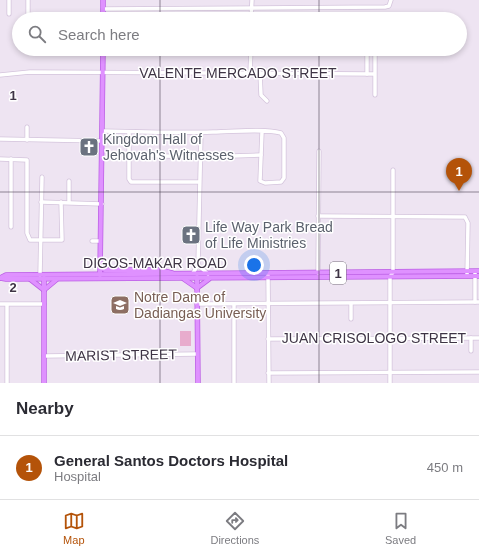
<!DOCTYPE html>
<html lang="en">
<head>
<meta charset="utf-8">
<style>
  body { margin:0; font-family:Arial,sans-serif; background:#f2f2f3; color:#2b2b33 }
  .you { position:absolute; left:254px; top:265px; width:14px; height:14px; margin:-10px; border:3px solid #fff; border-radius:50%; background:#1a73e8; box-shadow:0 0 0 6px #1a73e833 }
  .badge { display:grid; place-items:center; width:26px; height:26px; border-radius:50%; background:#b45309; color:#fff; font-size:13px; font-weight:700 }
  .pin { position:absolute; translate:-50% -33px; filter:drop-shadow(0 1px 2px #0008) }
  .pin::after { content:''; position:absolute; top:21px; width:14px; height:12px; background:inherit; clip-path:polygon(0 0,100% 0,50% 100%) }
  .list { margin:0; padding:0; list-style:none }
  h2 { display:flex; justify-content:space-between; align-items:center; height:52px; margin:0; padding:0 16px; font-size:17px }
  h2 small { font-size:13px; font-weight:400; color:#7c7c81 }
  .list li { display:grid; grid-template-columns:26px 1fr auto; gap:12px; align-items:center; box-sizing:border-box; height:64px; padding:0 16px; border-top:1px solid #e1e1e2 }
  .list b { display:block; font-size:15px; white-space:nowrap }
  .list p { margin:0; font-size:13px; white-space:nowrap; color:#7c7c81 }
  .list em { font-size:13px; font-style:normal; color:#7c7c81 }
  .icon { flex:none; width:22px; height:22px; fill:none; stroke:currentColor; stroke-width:2; stroke-linecap:round; stroke-linejoin:round }
  .map { position:relative; flex:none; width:479px; height:383px; overflow:hidden }
  .search { position:absolute; background:#fff; box-shadow:0 2px 6px #0003; left:12px; right:12px; top:12px; height:44px; display:flex; align-items:center; gap:10px; box-sizing:border-box; padding:0 14px; border-radius:22px; color:#7c7c81; font-size:15px }
  .sheet { height:116px; background:#fff }
  nav { display:flex; justify-content:space-around; align-items:center; box-sizing:border-box; height:56px; border-top:1px solid #e1e1e2; background:#fff; font-size:11px; color:#7c7c81 }
  nav a { display:grid; justify-items:center; gap:2px }
  nav .on { color:#b45309 }
  .map>svg:first-child { display:block }
  .green { fill:#e8accd }
  .lines { fill:none; stroke-linecap:round; stroke-linejoin:round }
  .minor-casing { stroke:#d4c4dc; stroke-width:5 }
  .major-casing { stroke:#bc60e5; stroke-width:5.5 }
  .minor { stroke:#fff; stroke-width:3.5 }
  .major { stroke:#df91ff; stroke-width:4 }
  .grid { fill:none; stroke:#3e3445; stroke-width:1; stroke-opacity:0.55 }
  .labels { text-anchor:middle; dominant-baseline:central; stroke-width:3; stroke-linejoin:round; paint-order:stroke }
  .shield { fill:#fff; stroke:#78717d; stroke-width:1 }
  .shield-label { font-size:13px; font-weight:bold; fill:#3e3445 }
  .street-label { font-size:14px; fill:#3e3445; stroke:#fff }
  .worship-label { font-size:14px; fill:#5b616d; stroke:#fff; text-anchor:start }
  .education-label { font-size:14px; fill:#785e54; stroke:#fff; text-anchor:start }
  .grid-label { font-size:13px; text-anchor:middle; font-weight:bold; fill:#3e3445; stroke:#fff; stroke-width:3; stroke-linejoin:round; paint-order:stroke }
</style>
</head>
<body>
<div class="map">
<svg width="479" height="383" viewBox="0 0 479 383">
  <rect width="100%" height="100%" fill="#eee4f2"/>
  <!-- green -->
  <rect class="green" x="180" y="331" width="11" height="15"/>
  <g class="lines">
    <!-- minor casing -->
    <g class="minor-casing">
      <g id="minor">
        <polyline points="9,0 9,14"/>
        <polyline points="28,0 28,15"/>
        <polyline points="103,9 385,7 389,6 391,0"/>
        <polyline points="251,19 252,0"/>
        <polyline points="292,49 292,51"/>
        <polyline points="367,49 367,74"/>
        <polyline points="375,49 375,95"/>
        <polyline points="250,73 251,49"/>
        <polyline points="260,73 261,95 267,101"/>
        <polyline points="0,75 30,72 374,74"/>
        <path d="M102,131C139,132 176,133 213,132C233,132 263,128 281,133L284,138V178L281,182L265,183L260,181L262,132"/>
        <polyline points="129,132 129,179 131,182 199,182"/>
        <polyline points="0,139 102,141"/>
        <polyline points="27,140 27,127"/>
        <polyline points="129,155 200,157 261,155"/>
        <polyline points="0,159 27,160 27,233 30,240 62,240 61,202"/>
        <polyline points="11,159 11,227"/>
        <polyline points="69,181 69,202"/>
        <polyline points="41,202 102,204"/>
        <polyline points="318,216 465,217 468,223 467,276"/>
        <polyline points="92,241 100,241"/>
        <polyline points="198,265 208,274"/>
        <polyline points="193,273 198,265 201,133"/>
        <polyline points="318,273 319,151"/>
        <polyline points="475,273 475,302"/>
        <polyline points="40,275 42,177"/>
        <polyline points="268,275 269,383"/>
        <polyline points="0,304 44,304"/>
        <polyline points="197,304 479,302"/>
        <polyline points="234,304 234,383"/>
        <polyline points="351,319 351,304"/>
        <polyline points="471,338 471,351"/>
        <polyline points="268,339 479,338"/>
        <polyline points="44,356 197,354"/>
        <polyline points="268,373 479,372"/>
        <polyline points="7,383 7,305"/>
        <polyline points="390,383 390,277 393,272 393,170"/>
      </g>
    </g>
    <!-- major casing -->
    <g class="major-casing">
      <g id="major">
        <polyline points="103,19 103,0"/>
        <polyline points="100,267 105,270 160,270 172,273"/>
        <polyline points="100,275 103,49"/>
        <polyline points="197,277 198,383"/>
        <polyline points="0,278 6,279 479,276"/>
        <polyline points="0,278 6,275 479,271"/>
        <polyline points="30,279 44,290"/>
        <polyline points="184,279 197,288"/>
        <polyline points="197,288 209,279"/>
        <polyline points="44,290 56,280"/>
        <polyline points="44,383 44,278"/>
      </g>
    </g>
    <!-- minor -->
    <use href="#minor" class="minor"/>
    <!-- major -->
    <use href="#major" class="major"/>
  </g>
  <!-- grid -->
  <path class="grid" d="M160,0V19M319,0V19M160,49V383M319,49V383M0,192H479"/>
  <!-- icons -->
  <defs>
    <g id="church-square" transform="scale(1)"><rect x="-9" y="-9" width="18" height="18" rx="4" fill="#6b7280" stroke="#fff"/><path d="M-1.2-6h2.4v3.5h3.3v2.4h-3.3V6h-2.4V-.1h-3.3v-2.4h3.3Z" fill="#fff"/></g>
    <g id="university-square" transform="scale(1)"><rect x="-9" y="-9" width="18" height="18" rx="4" fill="#8d6e63" stroke="#fff"/><path d="M0-5L7-2L0 1L-7-2ZM-4 1L0 2.5L4 1V4Q0 6-4 4Z" fill="#fff"/></g>
  </defs>
  <g fill-rule="evenodd">
    <use href="#church-square" x="89" y="147"/>
    <use href="#church-square" x="191" y="235"/>
    <use href="#university-square" x="120" y="305"/>
  </g>
  <g class="labels">
    <!-- shield labels -->
    <rect class="shield" x="330" y="262" width="16" height="22" rx="3"/>
    <g class="shield-label">
      <text x="338" y="273">1</text>
    </g>
    <!-- street labels -->
    <g class="street-label">
      <text x="238" y="73">VALENTE MERCADO STREET</text>
      <text x="155" y="263">DIGOS-MAKAR ROAD</text>
      <text x="374" y="338">JUAN CRISOLOGO STREET</text>
      <text transform="translate(121 355) rotate(-1)">MARIST STREET</text>
    </g>
    <!-- worship labels -->
    <g class="worship-label">
      <text x="103" y="139">Kingdom Hall of<tspan x="103" dy="16">Jehovah's Witnesses</tspan></text>
      <text x="205" y="227">Life Way Park Bread<tspan x="205" dy="16">of Life Ministries</tspan></text>
    </g>
    <!-- education labels -->
    <g class="education-label">
      <text x="134" y="297">Notre Dame of<tspan x="134" dy="16">Dadiangas University</tspan></text>
    </g>
  </g>
  <g class="grid-label">
    <text x="13" y="100">1</text>
    <text x="13" y="292">2</text>
  </g>
</svg>
<div class="you"></div>
<div class="pin badge" style="left:459px;top:191px">1</div>
<div class="search"><svg class="icon" aria-label="search" viewBox="0 0 24 24"><circle cx="10" cy="10" r="6"/><path d="M15 15l6 6"/></svg>Search here</div>
</div>
<section class="sheet">
<h2>Nearby<small></small></h2>
<ul class="list">
<li><span class="badge">1</span><div><b>General Santos Doctors Hospital</b><p>Hospital</p></div><em>450 m</em></li>
</ul>
</section>
<nav>
<a class="on"><svg class="icon" aria-label="map" viewBox="0 0 24 24"><path d="M3 6l6-2 6 2 6-2v14l-6 2-6-2-6 2zM9 4v14M15 6v14"/></svg>Map</a>
<a><svg class="icon" aria-label="directions" viewBox="0 0 24 24"><path d="M12 3l9 9-9 9-9-9zM9 14v-3h6M13 9l2 2-2 2"/></svg>Directions</a>
<a><svg class="icon" aria-label="saved" viewBox="0 0 24 24"><path d="M7 4h10v16l-5-4-5 4z"/></svg>Saved</a>
</nav>
</body>
</html>
